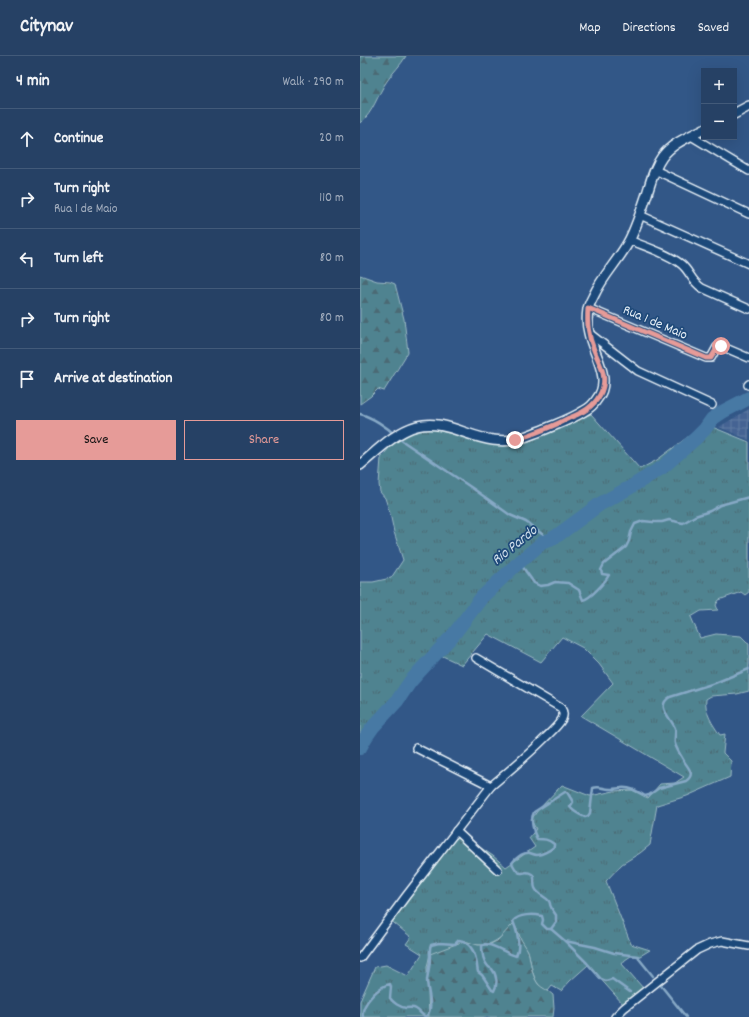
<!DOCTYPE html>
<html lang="en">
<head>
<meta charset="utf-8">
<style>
  body { margin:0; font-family:Dekko,sans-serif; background:#324c6e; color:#f1f3f6 }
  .controls { position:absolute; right:12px; top:12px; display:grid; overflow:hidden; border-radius:0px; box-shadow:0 4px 16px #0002 }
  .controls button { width:36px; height:36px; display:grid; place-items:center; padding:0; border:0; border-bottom:1px solid #425a79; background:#264165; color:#f1f3f6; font:20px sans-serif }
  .stop { position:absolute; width:12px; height:12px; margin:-9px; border:3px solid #e69b98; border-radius:50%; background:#fff }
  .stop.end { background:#e69b98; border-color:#fff; box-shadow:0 1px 4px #0008 }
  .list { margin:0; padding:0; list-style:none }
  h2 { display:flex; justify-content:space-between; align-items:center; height:52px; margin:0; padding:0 16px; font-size:17px }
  h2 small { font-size:13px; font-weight:400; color:#a4afbf }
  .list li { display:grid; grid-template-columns:26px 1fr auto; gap:12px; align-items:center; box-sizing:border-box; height:60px; padding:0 16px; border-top:1px solid #425a79 }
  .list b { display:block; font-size:15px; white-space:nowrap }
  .list p { margin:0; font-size:13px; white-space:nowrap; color:#a4afbf }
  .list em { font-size:13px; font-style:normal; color:#a4afbf }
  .actions { display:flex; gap:8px; padding:12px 16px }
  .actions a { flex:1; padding:9px 0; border:1px solid #e69b98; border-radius:0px; text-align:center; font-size:14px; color:#e69b98 }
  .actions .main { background:#e69b98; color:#111 }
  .icon { flex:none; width:22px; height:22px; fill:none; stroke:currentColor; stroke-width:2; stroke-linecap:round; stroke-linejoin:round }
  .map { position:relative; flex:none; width:389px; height:961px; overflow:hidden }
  header { display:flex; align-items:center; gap:24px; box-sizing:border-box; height:56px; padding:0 20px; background:#264165; border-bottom:1px solid #425a79 }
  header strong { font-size:19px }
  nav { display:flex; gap:22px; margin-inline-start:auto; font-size:14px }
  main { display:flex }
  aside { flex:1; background:#264165 }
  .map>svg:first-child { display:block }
  .industrial { fill:url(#industrial-grid) }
  .grass { fill:url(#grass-tufts); stroke:#9cbac4 }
  .forest { fill:url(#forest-firs); stroke:#9cbac4 }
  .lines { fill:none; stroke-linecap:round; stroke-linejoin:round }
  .stream { stroke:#87a9c6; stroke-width:2.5 }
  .river { stroke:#4779a4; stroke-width:14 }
  .street-casing { stroke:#e8f1f8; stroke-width:10 }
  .secondary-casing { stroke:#e8f1f8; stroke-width:12 }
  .street { stroke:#1f4a7a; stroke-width:7 }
  .secondary { stroke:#1f4a7a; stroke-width:9 }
  .route { stroke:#e69b98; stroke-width:5 }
  .labels { text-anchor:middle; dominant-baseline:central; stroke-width:3.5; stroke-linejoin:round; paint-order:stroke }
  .street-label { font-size:14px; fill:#e8f1f8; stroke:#1f4a7a }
  .water-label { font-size:15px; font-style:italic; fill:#d0dfeb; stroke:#1f4a7a }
</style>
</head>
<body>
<header>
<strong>Citynav</strong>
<nav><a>Map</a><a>Directions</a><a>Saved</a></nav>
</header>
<main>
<aside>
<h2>4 min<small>Walk · 290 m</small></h2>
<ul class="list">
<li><svg class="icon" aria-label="ahead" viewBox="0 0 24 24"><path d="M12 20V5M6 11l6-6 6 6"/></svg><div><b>Continue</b></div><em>20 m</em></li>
<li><svg class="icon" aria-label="right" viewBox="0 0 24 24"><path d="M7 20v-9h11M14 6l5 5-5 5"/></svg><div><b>Turn right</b><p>Rua 1 de Maio</p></div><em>110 m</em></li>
<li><svg class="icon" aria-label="left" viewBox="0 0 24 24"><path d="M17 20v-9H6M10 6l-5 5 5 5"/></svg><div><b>Turn left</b></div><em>80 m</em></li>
<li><svg class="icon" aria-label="right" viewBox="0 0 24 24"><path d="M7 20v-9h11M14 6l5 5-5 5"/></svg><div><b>Turn right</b></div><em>80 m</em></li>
<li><svg class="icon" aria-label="arrive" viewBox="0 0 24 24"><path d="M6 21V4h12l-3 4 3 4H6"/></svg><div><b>Arrive at destination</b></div></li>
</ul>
<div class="actions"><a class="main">Save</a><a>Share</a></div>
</aside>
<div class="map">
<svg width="389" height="961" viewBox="0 0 389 961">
  <defs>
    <pattern id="industrial-grid" width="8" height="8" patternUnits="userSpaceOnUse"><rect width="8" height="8" fill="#446493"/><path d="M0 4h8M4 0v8" fill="none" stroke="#5f7ba3"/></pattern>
    <pattern id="grass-tufts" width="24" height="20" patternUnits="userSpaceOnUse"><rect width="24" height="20" fill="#4f8390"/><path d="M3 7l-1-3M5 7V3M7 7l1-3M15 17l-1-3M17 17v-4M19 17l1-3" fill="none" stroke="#4b6b74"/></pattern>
    <pattern id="forest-firs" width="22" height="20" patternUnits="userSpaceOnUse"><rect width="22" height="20" fill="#4f8390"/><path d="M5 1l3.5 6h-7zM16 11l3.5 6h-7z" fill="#4b6b74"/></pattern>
  </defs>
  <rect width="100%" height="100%" fill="#325787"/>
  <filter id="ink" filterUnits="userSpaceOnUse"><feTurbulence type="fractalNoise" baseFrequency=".025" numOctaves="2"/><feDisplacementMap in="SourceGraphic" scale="8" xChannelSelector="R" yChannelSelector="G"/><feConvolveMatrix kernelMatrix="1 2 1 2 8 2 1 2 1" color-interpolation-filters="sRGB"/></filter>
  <g filter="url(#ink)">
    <!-- industrial -->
    <polygon class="industrial" points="389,353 389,384 359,371"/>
    <!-- grass -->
    <path class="grass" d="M231,358L280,413L297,404L345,368L389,386V536L385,539L381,536L359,544L356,549L358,554L341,555L331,561L340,582L356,578L381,580L387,586L389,587V635L377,638L351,640L346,643C344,656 353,669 360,679L365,678L363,697L371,705L370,721L327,740L297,749L290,789L280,797L262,808L246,825L271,888L290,894L280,900H271L265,904L262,908L283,932L263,948L228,909L210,925L201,935L192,930L188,935C172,930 172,909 168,895C166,891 163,888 161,884C158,878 158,873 153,868C144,879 134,890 119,889C114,889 109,886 104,885L69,937V961H0V945L15,911L26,909L48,920L62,898L46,888L51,881L29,863L96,775L133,800L146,811L175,791L169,782L176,773L171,764L178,754L202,729L230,740L254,735L272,734L288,742L300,728L315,727L324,721L221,660L253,627L239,608L223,592L202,581L181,606L128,578L102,609L74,596L50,633L12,673L0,693V526H13L31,522L43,504L34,476L30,457L25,442L20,436L19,428L21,402L40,378L72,373L138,389L171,384Z"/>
    <!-- forest -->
    <g class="forest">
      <path d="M0,0H46C41,9 33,16 27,25C17,39 14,56 0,67Z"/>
      <polygon points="0,219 17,225 30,226 35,228 44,263 48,296 24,335 18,333 11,340 0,348"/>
      <path d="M153,868C157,872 158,876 160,881C162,886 166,890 168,895C171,906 171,918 178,928C183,933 188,934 193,939L194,952L193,961H69L67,911L70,898L104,885L118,889H128L137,885Z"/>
    </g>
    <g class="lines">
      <!-- stream -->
      <g class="stream">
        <path d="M0,358C12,361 27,371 35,379"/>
        <polyline points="41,384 115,434 150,459 166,466 190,484"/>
        <path d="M156,509L162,510L174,527L180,530L188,529L195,526L208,527L219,534L223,544C231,542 245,526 249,519L242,518L241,514L244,508L266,491L269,485L271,476L275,468L283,465L293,466H302L309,464L323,467L335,460L350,455L360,449L389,441"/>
        <path d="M191,873L196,866V859C194,856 192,854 191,851C189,847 191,849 189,845C185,840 178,839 175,832C173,828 176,820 172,818C162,812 161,825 152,807C155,803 162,797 167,797C170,796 173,799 177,799C183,798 189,795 194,791V788C188,783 184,783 177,783C173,776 170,763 174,756L205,736H207L213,746L210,751C213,755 220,759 225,761L228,760L230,757L233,732C241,729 244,734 252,733C255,733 258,732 261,732C270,731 277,735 285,740L289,739L299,732L326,725C336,718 328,712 324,705C321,700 317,694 315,688C314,683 316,677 315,672C311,662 295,650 310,641L355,627L389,613"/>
        <polyline points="191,873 205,885 227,907 241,923 246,925 252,923 270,936"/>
        <polyline points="205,885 235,891 254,897 278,900 280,904 293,920"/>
        <polyline points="299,927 326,961"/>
        <path d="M3,961C0,949 19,930 30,928L31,931L30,942C33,947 40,951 46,952C50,952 53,951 56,953C60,955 61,959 66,961C75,952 67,935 67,924C68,916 70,909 70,902C70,897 69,893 71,889L79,887L95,888L99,884C108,885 114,894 116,903C117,907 117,912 118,916L122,919L132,934L134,935C138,928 137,919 132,913C130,912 128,911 127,909C123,904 122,896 122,890L125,888C135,889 145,897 156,900C161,890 157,875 153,865C159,858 173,858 182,860L183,864L182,868L187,873H191"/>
      </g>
      <!-- river -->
      <polyline class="river" points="0,692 6,681 13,671 37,645 50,626 58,617 94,578 122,541 156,509 183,486 190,484 198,479 240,448 269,432 303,411 336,382 345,373 352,363 364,355 389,342"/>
      <!-- street casing -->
      <g class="street-casing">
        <g id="street">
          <polyline points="331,80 389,115"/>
          <polyline points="295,114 389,158"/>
          <polyline points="280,159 389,208"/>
          <path d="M269,184C286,191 307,197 321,208C330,215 331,225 342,232L389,253"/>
          <polyline points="228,252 346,302 351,302 357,291 361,290 389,302"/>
          <polyline points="229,277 278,315 352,349"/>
          <polyline points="388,329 389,328"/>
          <path d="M116,602L201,652C203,655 204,659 202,663C198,670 190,677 185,682C168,699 149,715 131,730"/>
          <polyline points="96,775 138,814"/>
          <polyline points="0,902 46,840 131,730 56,692"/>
          <polyline points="255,961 264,952 337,894 350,888 362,885 389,890"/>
        </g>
      </g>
      <!-- secondary casing -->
      <g class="secondary-casing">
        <g id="secondary">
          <polyline points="374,58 389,50"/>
          <path d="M0,409C17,395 35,376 57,370C84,363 107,381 133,384C140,385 147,385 154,384C164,382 174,377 183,374C197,368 212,363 224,355C230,352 234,348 237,343C253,323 233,298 229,277C227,270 227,260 228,253C229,248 232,243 234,239C243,219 260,203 270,183C277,169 282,153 287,138C291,125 294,112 302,101C312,87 329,81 344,73"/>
        </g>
      </g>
      <!-- street -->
      <use href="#street" class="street"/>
      <!-- secondary -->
      <use href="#secondary" class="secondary"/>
    </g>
  </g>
  <g class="lines" filter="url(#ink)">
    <!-- route -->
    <path class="route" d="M155,384C173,378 192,371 209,362C217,359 225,356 231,350C240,342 246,330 243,317C241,309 237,302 234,294C228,279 227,268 228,252L346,302H351L357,292L361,290"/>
  </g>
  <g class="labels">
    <!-- street labels -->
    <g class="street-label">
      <text transform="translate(295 267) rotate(23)">Rua 1 de Maio</text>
    </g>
    <!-- water labels -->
    <g class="water-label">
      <text transform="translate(155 490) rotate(-39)">Rio Pardo</text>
    </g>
  </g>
</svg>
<div class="controls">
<button>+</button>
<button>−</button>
</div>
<div class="stop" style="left:361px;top:290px"></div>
<div class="stop end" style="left:155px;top:384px"></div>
</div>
</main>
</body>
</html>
